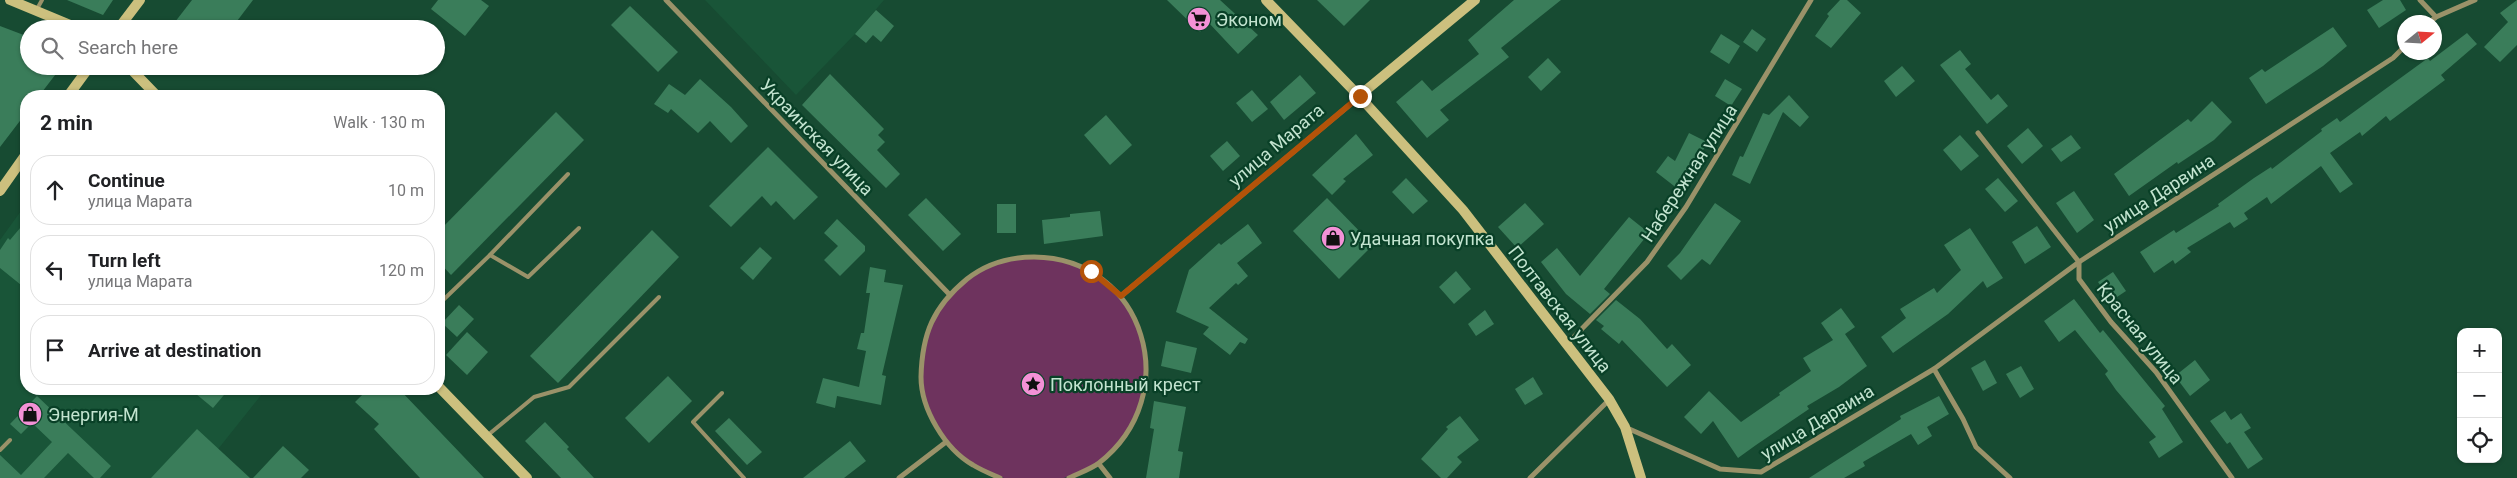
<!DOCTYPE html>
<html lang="en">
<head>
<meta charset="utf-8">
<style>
  body { margin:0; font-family:Roboto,sans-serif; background:#f6f6f6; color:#202124 }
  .controls { position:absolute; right:15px; bottom:15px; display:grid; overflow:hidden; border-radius:10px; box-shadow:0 1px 4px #0004 }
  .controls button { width:45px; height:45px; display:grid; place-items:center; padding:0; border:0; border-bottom:1px solid #e0e0e0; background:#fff; color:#202124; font:25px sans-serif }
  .compass { position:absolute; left:2397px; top:15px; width:45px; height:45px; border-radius:50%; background:#fff; box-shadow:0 1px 4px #0004; rotate:72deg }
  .stop { position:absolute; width:15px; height:15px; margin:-11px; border:4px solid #b45309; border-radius:50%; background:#fff }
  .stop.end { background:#b45309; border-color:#fff; box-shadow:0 1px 5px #0008 }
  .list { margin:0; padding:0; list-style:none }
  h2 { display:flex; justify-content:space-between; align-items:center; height:65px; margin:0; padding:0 20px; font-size:21px }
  h2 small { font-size:16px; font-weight:400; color:#757577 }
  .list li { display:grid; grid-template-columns:32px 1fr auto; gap:15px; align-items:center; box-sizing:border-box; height:70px; margin:0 10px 10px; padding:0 10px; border:1px solid #e0e0e0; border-radius:20px }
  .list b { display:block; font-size:19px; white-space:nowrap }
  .list p { margin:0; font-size:16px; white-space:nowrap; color:#757577 }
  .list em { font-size:16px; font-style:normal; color:#757577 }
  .icon { flex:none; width:28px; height:28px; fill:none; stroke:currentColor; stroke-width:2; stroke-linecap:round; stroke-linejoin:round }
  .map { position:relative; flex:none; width:2517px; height:478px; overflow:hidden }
  .search { position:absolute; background:#fff; box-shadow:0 1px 4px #0004; left:20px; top:20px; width:425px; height:55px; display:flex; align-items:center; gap:12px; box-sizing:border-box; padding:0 18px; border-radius:28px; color:#757577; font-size:19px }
  .panel { position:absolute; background:#fff; box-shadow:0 1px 4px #0004; left:20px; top:90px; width:425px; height:305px; border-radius:20px }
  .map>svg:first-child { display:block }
  .built { fill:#195538 }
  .green { fill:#6e335e }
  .building { fill:#3a7d5a }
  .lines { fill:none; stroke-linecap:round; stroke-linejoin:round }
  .lane { stroke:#9a9269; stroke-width:4 }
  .street { stroke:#9a9269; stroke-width:5 }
  .secondary { stroke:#ccc07e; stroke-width:10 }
  .route { stroke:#b45309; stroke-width:6 }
  .labels { text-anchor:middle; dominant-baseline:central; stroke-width:4.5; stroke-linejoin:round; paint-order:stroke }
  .poi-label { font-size:18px; fill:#c3e4d0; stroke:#094027; text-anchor:start }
  .street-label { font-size:18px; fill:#c3e4d0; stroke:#094027 }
</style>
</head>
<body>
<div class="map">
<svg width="2517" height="478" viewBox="0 0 2517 478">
  <rect width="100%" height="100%" fill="#174b32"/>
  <!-- built -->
  <g class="built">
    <polygon points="705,0 884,0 855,34 796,95"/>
    <polygon points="26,204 26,389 266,389 195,478 0,478 0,240"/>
  </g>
  <!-- green -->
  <circle class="green" cx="1034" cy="369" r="113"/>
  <!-- building -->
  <g class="building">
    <polygon points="67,0 113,0 103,15"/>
    <polygon points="192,0 253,0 231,29 184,29 175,22"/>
    <polygon points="438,0 481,0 489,6 465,36 431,9"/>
    <polygon points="1167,0 1220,0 1258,35 1238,54 1209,23 1200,32"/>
    <polygon points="1317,0 1370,0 1344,26"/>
    <polygon points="1514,0 1561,0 1501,48 1509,57 1440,110 1449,120 1427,138 1396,102 1422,80 1432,91 1479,54 1468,40"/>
    <polygon points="1840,0 1847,0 1861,13 1831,48 1815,36 1829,16 1827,14"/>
    <polygon points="2383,0 2400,0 2406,10 2379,28 2367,10"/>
    <polygon points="2517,0 2517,45 2500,62 2484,47 2508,22 2500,13"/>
    <polygon points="630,6 678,52 658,72 611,25"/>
    <polygon points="876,10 894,26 881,42 873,35 866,43 855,34"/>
    <polygon points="0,26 29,37 29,66 62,66 39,96 26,96 26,113 0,147"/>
    <polygon points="2333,27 2347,46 2323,66 2266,104 2249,78 2262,69 2265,72"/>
    <polygon points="1752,29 1766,39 1757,52 1743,42"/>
    <polygon points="2467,33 2477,44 2441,75 2445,80 2390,121 2386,116 2362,136 2360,132 2330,153 2353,184 2340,193 2321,166 2271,204 2267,197 2244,213 2248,219 2234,228 2230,222 2187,248 2191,252 2175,264 2173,260 2154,273 2140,252 2174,230 2176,233 2219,206 2218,204 2254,178 2271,167 2272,169 2322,131 2321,129 2337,118 2340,122 2428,58 2430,61"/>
    <polygon points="1721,34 1740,46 1729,64 1710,52"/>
    <polygon points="1960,50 1971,64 1965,69 1991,100 1998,94 2008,106 1987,124 1940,65"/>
    <polygon points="1548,58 1561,72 1541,91 1528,77"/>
    <polygon points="1902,66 1915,81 1896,97 1884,81"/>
    <polygon points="830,74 884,129 878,135 885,142 877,150 900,174 886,188 802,105"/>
    <polygon points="1300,75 1316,93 1284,120 1270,102"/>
    <polygon points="700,79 731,107 748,126 731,143 710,121 698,133 671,109 668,113 654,104 669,84 685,95"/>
    <polygon points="1725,79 1742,89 1731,106 1715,96"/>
    <polygon points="1252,90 1268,109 1252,122 1236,103"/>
    <polygon points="1789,95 1809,117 1800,127 1783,112 1750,184 1732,175 1740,156 1743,157 1763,113 1769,115"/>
    <polygon points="2212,101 2232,122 2214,140 2178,164 2177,162 2129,196 2114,174 2188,119 2191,122"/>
    <polygon points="556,112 584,140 451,275 439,262 439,231"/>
    <polygon points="1106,115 1132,145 1110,165 1084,135"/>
    <polygon points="2028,128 2043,146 2022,164 2007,146"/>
    <polygon points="1689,133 1707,142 1694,169 1678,189 1656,172 1668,156 1675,161"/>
    <polygon points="1356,134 1373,155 1343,179 1346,181 1332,195 1312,175"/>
    <polygon points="1960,135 1979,156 1961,171 1943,150"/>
    <polygon points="2071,135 2081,148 2061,162 2051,149"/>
    <polygon points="1227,141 1240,156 1223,171 1210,156"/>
    <polygon points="768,147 818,197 794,220 776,201 771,206 762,196 731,227 709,206"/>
    <polygon points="1406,178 1428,201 1413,214 1392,192"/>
    <polygon points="1998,178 2018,201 2005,212 1985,189"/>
    <polygon points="2074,191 2094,220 2077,233 2056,203"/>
    <polygon points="926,198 961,234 943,251 908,215"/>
    <polygon points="1327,198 1373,245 1339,279 1293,231"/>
    <polygon points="1525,203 1544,224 1517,248 1498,227"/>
    <polygon points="1715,203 1741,221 1710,265 1702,259 1681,280 1667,266 1680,253"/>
    <rect x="997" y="204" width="19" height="29"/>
    <polygon points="1100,211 1103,236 1044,244 1042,220 1070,217 1070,214"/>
    <polygon points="1629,217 1649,233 1604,289 1610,294 1590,314 1566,294 1541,262 1557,248 1580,276"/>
    <polygon points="837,219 865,246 865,251 840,276 824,260 838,246 824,233"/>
    <polygon points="26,221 26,289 0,268 0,250 8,238 10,240"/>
    <polygon points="1248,224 1262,243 1237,263 1248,276 1238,285 1236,283 1209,308 1248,339 1245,344 1240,342 1230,355 1203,334 1209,327 1176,312 1189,270 1219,243 1221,245"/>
    <polygon points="2037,226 2051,247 2025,264 2012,242"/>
    <polygon points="1970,228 2003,278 1987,288 1983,281 1948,314 1893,353 1881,337 1906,318 1900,309 1934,288 1937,293 1961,270 1944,245"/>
    <polygon points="652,230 679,257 558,383 530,356"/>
    <polygon points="760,247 772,258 753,280 740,268"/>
    <polygon points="870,267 886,270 884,282 903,285 882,375 886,376 881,405 837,396 835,408 816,403 823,378 859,387 866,351 857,349 861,333 864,333 870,293 866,293"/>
    <polygon points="1456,271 1471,289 1454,304 1439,287"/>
    <polygon points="2113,272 2126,291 2111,301 2098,282"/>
    <polygon points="2074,299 2100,333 2103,330 2165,406 2162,409 2183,442 2159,458 2149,442 2156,437 2116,390 2105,374 2108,371 2075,330 2059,342 2044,321"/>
    <polygon points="1616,300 1640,319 1667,349 1672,344 1691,365 1667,387 1622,340 1619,344 1601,329 1604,326 1596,320"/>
    <polygon points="459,305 474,319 457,337 442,323"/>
    <polygon points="1841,308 1855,327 1845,334 1867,366 1839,387 1807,406 1809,409 1756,445 1738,458 1713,421 1701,434 1684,417 1709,391 1741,422 1780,395 1779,393 1811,371 1803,358 1833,340 1821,323"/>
    <polygon points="1485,310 1494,324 1476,336 1468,324"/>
    <polygon points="467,332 488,352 467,375 446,355"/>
    <polygon points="1166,341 1197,348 1191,373 1161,366"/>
    <polygon points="1985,360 1997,383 1983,391 1971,368"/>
    <polygon points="2195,360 2210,380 2190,396 2175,376"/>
    <polygon points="2021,366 2034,389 2020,398 2006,374"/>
    <polygon points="668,376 692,401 649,443 625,418"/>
    <polygon points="1533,377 1543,394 1525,405 1515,389"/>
    <polygon points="190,389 229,389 213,408"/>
    <polygon points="368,389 399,389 484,478 420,478 374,429 379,424 355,402"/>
    <polygon points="37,396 111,466 100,478 94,478 68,453 44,478 0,478 0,455 21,475 52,442 32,423 21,434 10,424"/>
    <polygon points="1939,396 1949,414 1927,427 1932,436 1918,445 1911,434 1863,462 1865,466 1844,478 1809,478 1901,419 1900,416"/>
    <polygon points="1154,401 1186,407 1178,451 1183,452 1179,478 1146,478 1154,429 1150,428"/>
    <polygon points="2225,411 2231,420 2241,413 2251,428 2244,432 2263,459 2248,469 2230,442 2227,444 2210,421"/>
    <polygon points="1460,416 1479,440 1457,457 1462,462 1447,478 1441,478 1421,459 1448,429 1446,427"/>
    <polygon points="729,418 762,452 747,465 715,431"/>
    <polygon points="545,422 569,447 567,449 594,478 561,478 525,441"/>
    <polygon points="197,429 250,478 151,478"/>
    <polygon points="850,441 866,461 844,478 803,478"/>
    <polygon points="283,446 309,470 301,478 253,478"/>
  </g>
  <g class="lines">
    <!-- lane -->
    <g class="lane">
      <polyline points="37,9 42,0"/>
      <polyline points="490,255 528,277 579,228"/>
      <polyline points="439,304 490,255 568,174"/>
      <polyline points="722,393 693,422 744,478"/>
      <polyline points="488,435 534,397 569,387 659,297"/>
      <polyline points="0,450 10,440"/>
    </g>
    <!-- street -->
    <g class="street">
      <polyline points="666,0 949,294"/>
      <polyline points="2420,0 2436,17"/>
      <polyline points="2430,22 2436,17 2475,0"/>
      <polyline points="1978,133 2079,262 2079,279 2111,322 2156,372 2232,478"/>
      <polyline points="1121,296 1359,97"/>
      <polyline points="1567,344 1647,262 1686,207 1811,0"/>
      <polyline points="1934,369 1963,419 1976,447 2010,478"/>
      <polyline points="1627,428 1720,469 1761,472 1934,369 2079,262 2393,58 2404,47"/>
      <polyline points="1099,464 1110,478"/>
      <polyline points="899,478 946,442"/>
      <path d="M1000,478C991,474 981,470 973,465C945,449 921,409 921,377C922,334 933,307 967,279C986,264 1010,257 1034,257C1145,258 1186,395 1099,463C1091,469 1079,473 1069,478"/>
      <polyline points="1530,478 1609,400"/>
    </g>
    <!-- secondary -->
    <g class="secondary">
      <polyline points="10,0 80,29"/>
      <polyline points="1266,0 1359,96 1463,210 1609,399 1625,427 1641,478"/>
      <polyline points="118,29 140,0"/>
      <polyline points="128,66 157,96"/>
      <polyline points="68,96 90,66"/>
      <polyline points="1359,96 1475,0"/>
      <polyline points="0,191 26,154"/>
      <polyline points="439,387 527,478"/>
    </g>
  </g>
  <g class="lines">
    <!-- route -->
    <polyline class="route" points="1091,271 1121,296 1360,96"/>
  </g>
  <!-- icons -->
  <defs>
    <g id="supermarket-disc" transform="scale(1.25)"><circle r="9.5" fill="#f391d6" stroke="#094027"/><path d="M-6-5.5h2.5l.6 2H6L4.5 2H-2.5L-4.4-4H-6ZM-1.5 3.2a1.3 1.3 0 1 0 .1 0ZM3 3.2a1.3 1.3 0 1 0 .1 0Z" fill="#111"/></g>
    <g id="shop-disc" transform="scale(1.25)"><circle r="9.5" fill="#f391d6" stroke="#094027"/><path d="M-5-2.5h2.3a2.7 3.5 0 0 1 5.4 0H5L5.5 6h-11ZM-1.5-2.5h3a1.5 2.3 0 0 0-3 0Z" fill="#111"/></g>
    <g id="sight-disc" transform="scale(1.25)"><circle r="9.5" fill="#f391d6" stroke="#094027"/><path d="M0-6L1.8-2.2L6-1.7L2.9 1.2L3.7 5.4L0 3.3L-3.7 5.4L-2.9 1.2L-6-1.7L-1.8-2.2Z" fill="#111"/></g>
  </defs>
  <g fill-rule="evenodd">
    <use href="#supermarket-disc" x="1199" y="19"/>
    <use href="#shop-disc" x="1333" y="238"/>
    <use href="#sight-disc" x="1033" y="384"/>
    <use href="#shop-disc" x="30" y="414"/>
  </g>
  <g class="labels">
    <!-- poi labels -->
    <g class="poi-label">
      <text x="1216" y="19">Эконом</text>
      <text x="1350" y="238">Удачная покупка</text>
      <text x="1050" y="384">Поклонный крест</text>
      <text x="48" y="414">Энергия-М</text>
    </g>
    <!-- street labels -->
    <g class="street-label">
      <text transform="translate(817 137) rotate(46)">Украинская улица</text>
      <text transform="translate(1276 145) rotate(-40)">улица Марата</text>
      <text transform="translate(1689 173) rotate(-57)">Набережная улица</text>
      <text transform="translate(2159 193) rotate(-33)">улица Дарвина</text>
      <text transform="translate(1560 309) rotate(52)">Полтавская улица</text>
      <text transform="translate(2140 333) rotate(51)">Красная улица</text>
      <text transform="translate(1817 422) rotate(-31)">улица Дарвина</text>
    </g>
  </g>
</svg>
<div class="controls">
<button>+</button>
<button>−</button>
<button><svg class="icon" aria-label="locate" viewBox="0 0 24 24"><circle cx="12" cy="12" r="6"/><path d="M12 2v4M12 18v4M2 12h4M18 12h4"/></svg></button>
</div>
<svg class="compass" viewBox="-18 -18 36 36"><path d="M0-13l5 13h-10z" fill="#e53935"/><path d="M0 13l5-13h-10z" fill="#757577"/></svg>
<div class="stop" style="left:1091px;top:271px"></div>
<div class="stop end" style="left:1360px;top:96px"></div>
<div class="search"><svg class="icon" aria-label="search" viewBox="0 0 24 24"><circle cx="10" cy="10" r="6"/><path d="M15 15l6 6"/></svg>Search here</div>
<section class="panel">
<h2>2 min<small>Walk · 130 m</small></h2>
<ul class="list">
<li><svg class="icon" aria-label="ahead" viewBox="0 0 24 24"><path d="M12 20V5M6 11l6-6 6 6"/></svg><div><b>Continue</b><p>улица Марата</p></div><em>10 m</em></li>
<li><svg class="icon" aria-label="left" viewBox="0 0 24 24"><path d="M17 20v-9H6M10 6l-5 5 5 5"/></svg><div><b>Turn left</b><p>улица Марата</p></div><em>120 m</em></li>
<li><svg class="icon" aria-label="arrive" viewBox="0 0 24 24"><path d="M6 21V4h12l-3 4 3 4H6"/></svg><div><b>Arrive at destination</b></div></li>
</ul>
</section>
</div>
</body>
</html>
